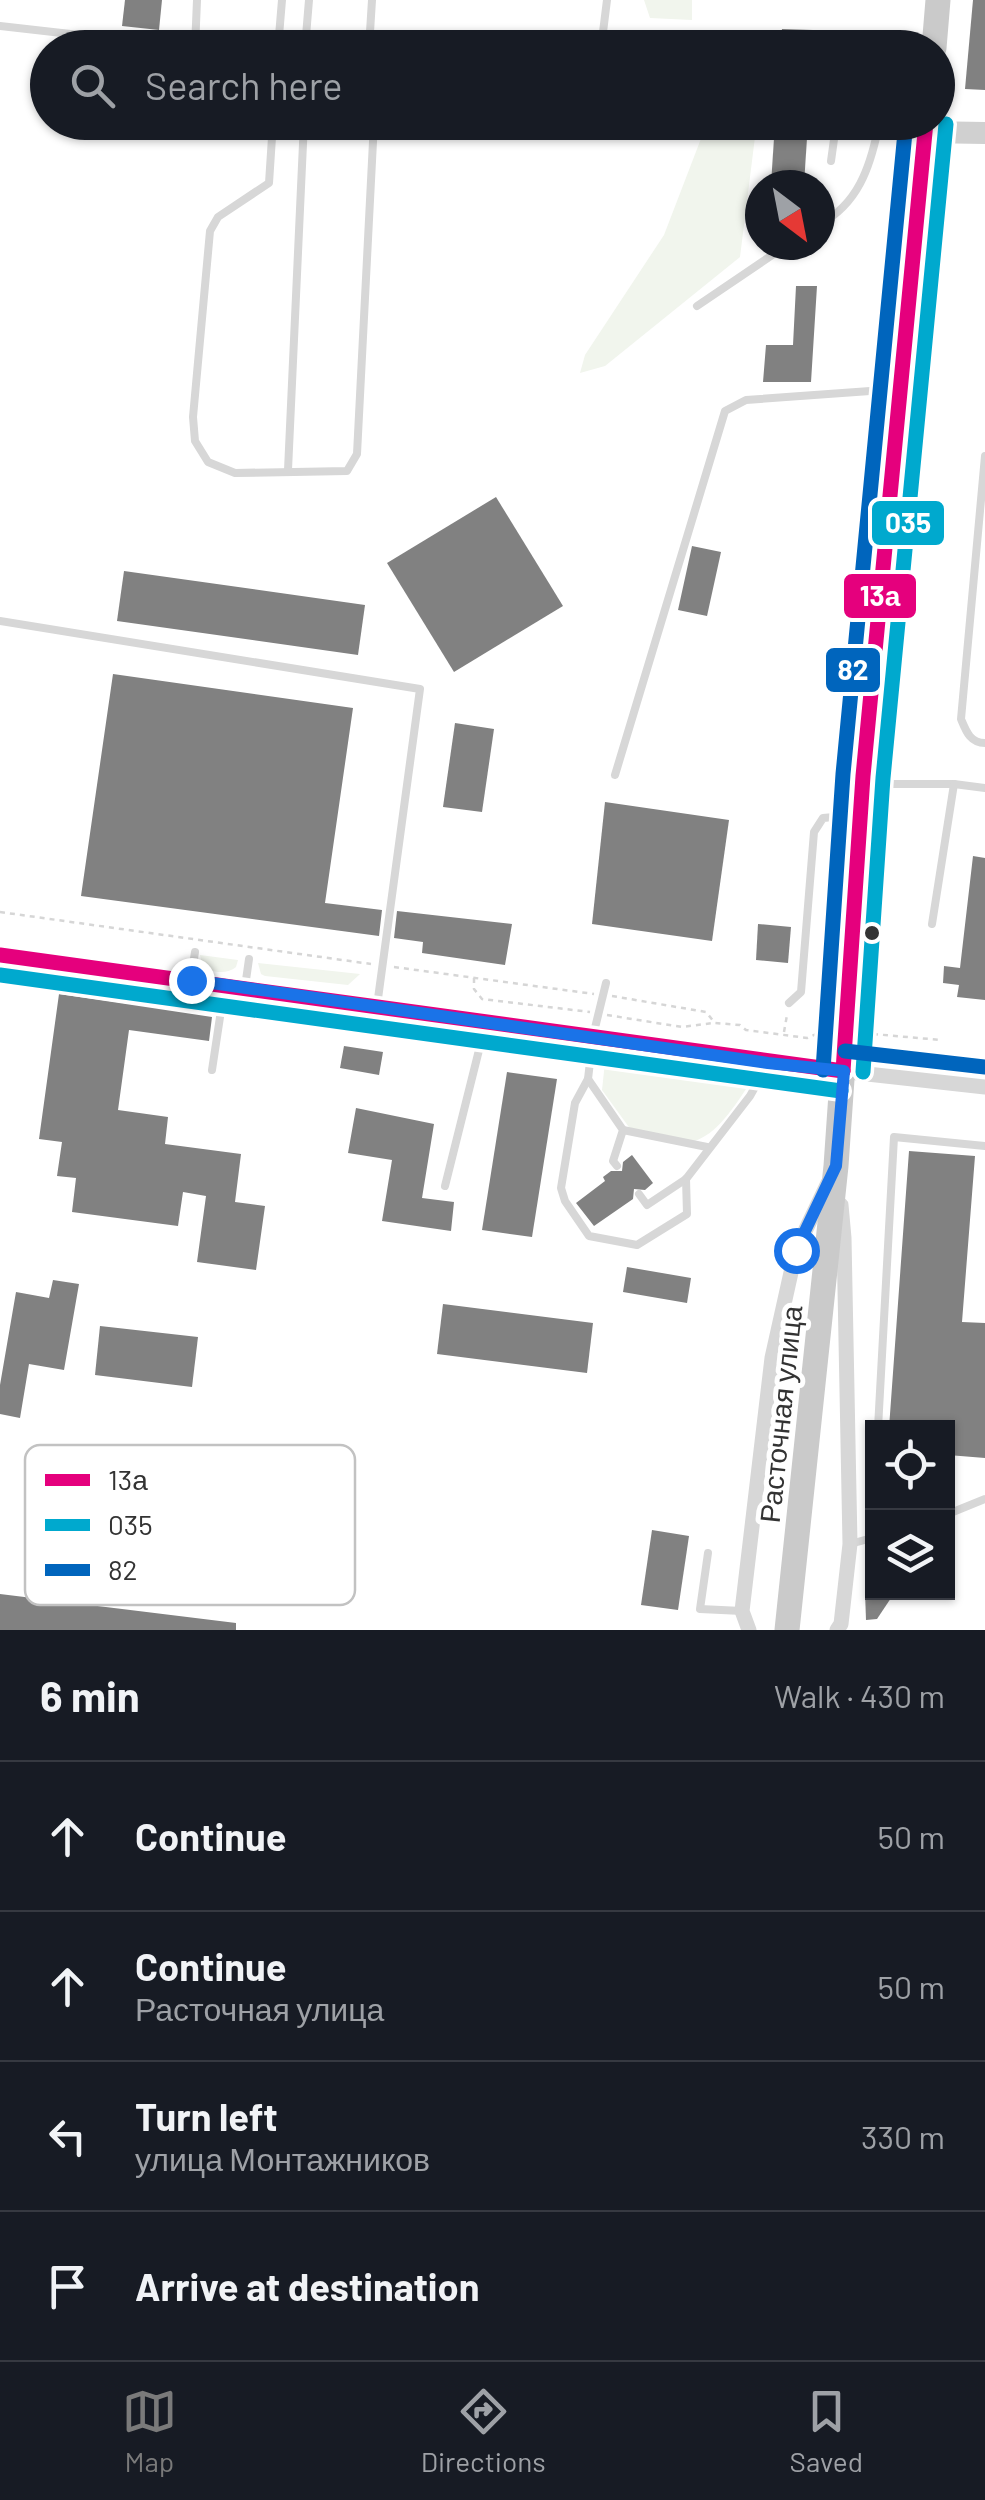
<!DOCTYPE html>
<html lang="en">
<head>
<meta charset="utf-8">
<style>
  body { margin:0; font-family:Barlow,sans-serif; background:#242831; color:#f1f3f6 }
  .controls { position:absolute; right:30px; bottom:30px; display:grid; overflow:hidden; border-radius:0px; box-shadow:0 2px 8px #0004 }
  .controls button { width:90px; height:90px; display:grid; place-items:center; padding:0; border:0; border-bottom:2px solid #363941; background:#171b24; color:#f1f3f6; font:50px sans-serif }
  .compass { position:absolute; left:745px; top:170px; width:90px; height:90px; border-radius:50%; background:#171b24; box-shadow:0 2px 8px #0004; rotate:148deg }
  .stop { position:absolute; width:30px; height:30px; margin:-22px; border:8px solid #1a73e8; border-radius:50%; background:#fff }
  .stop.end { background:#1a73e8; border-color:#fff; box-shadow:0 2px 10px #0008 }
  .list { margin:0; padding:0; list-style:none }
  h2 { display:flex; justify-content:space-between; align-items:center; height:130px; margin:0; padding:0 40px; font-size:42px }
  h2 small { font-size:32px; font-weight:400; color:#9ea1a6 }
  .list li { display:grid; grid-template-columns:65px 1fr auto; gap:30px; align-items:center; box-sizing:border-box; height:150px; padding:0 40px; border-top:2px solid #363941 }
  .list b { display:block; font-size:38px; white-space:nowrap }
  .list p { margin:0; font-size:32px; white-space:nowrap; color:#9ea1a6 }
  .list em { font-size:32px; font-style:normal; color:#9ea1a6 }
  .icon { flex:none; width:55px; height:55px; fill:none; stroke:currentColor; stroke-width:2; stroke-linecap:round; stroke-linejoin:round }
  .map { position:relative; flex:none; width:985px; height:1630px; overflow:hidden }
  .search { position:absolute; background:#171b24; box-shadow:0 2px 8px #0004; left:30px; right:30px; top:30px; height:110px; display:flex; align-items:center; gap:25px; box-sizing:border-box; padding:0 35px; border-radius:55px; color:#9ea1a6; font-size:38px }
  .sheet { height:730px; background:#171b24 }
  nav { display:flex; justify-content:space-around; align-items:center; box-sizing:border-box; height:140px; border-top:2px solid #363941; background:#171b24; font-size:28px; color:#9ea1a6 }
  nav a { display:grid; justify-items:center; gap:5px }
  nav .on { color:#7a7a7a }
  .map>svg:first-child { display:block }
  .green { fill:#f1f5ed }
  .building { fill:#818181 }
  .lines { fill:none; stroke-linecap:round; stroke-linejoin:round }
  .path { stroke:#d6d6d6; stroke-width:2.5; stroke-dasharray:5 5; stroke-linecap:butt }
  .lane { stroke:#d7d7d7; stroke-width:8 }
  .street { stroke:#d7d7d7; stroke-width:15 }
  .secondary { stroke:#d0d0d0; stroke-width:22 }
  .primary { stroke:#cacaca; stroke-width:25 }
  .bus-1-casing { stroke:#fff; stroke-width:22 }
  .bus-2-casing { stroke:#fff; stroke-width:22 }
  .bus-3-casing { stroke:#fff; stroke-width:22 }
  .bus-1 { stroke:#e5007d; stroke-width:15 }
  .bus-2 { stroke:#00a9ce; stroke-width:15 }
  .bus-3 { stroke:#0065bd; stroke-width:15 }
  .route { stroke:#1a73e8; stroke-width:12 }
  .bus-dot { fill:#333; stroke:#fff; stroke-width:4 }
  .labels { text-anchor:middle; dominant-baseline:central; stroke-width:10; stroke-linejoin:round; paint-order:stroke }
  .street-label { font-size:28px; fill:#333; stroke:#fff }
  .key { fill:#fff; stroke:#c2c2c2; stroke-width:2.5 }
  .key-label { font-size:28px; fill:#333 }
  .line-badge { stroke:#fff; stroke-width:4 }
  .badge-label { font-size:28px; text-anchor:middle; font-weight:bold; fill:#fff }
</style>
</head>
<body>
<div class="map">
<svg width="985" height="1630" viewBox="0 0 985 1630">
  <rect width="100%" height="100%" fill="#fff"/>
  <!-- green -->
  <g class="green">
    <polygon points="644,0 692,0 692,20 650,18"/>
    <polygon points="707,123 754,123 755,137 740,257 605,366 580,373 585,355 664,235"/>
    <path d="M200,955L238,960L236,967C227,975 210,973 202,965Z"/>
    <polygon points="258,963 360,974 348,985 265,976 261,974"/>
    <path d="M611,1056L736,1073L745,1076L746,1089C734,1107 716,1135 694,1141L631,1130L602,1090L605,1062Z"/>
  </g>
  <!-- building -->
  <g class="building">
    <polygon points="125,0 162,0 159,30 122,26"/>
    <polygon points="973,0 985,0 985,90 965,89"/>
    <polygon points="782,29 813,30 812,48 780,48"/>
    <polygon points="775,122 808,122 804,185 771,185"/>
    <polygon points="796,286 817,286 811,382 763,382 766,345 793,345"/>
    <polygon points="496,497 563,606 454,672 387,563"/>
    <polygon points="692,546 721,552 707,616 678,610"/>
    <polygon points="124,571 365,605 358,655 117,621"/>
    <polygon points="113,674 353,708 325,903 382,910 379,936 81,896"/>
    <polygon points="455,723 494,729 482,812 443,807"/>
    <polygon points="605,802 729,820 712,941 592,924"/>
    <polygon points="973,856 985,858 985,1000 957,997 959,985 943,983 944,966 960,968"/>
    <polygon points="397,911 512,924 505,965 422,953 423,942 394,938"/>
    <polygon points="758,924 791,927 788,963 756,960"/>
    <polygon points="59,994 212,1017 209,1041 129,1030 118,1110 168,1117 165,1144 241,1154 235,1202 265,1206 256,1270 197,1262 206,1196 183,1192 178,1226 72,1212 76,1178 57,1176 62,1142 39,1139"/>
    <polygon points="344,1046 383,1052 379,1075 340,1068"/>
    <polygon points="507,1072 557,1079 532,1237 482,1230"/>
    <polygon points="356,1108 434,1124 422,1198 454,1202 451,1231 382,1221 392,1160 348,1153"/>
    <polygon points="909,1151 975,1156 962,1322 985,1323 985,1458 948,1455 948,1428 889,1428"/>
    <polygon points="632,1155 653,1183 645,1190 634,1189 633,1199 594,1226 576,1203 605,1181 603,1177 611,1171 622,1171 623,1162"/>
    <polygon points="627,1267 691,1278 687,1303 623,1292"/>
    <polygon points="53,1280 79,1284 64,1370 29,1364 20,1418 0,1414 0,1385 16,1292 49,1298"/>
    <polygon points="443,1304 593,1323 587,1373 437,1354"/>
    <polygon points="100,1326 198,1337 192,1387 95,1375"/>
    <polygon points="652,1530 689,1536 678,1610 641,1605"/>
    <polygon points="865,1592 895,1592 877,1619 866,1620"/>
    <polygon points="0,1594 236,1623 236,1630 0,1630"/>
  </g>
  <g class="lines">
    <!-- path -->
    <g class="path">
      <polyline points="0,912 371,964"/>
      <polyline points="394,967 594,994"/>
      <polyline points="0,975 211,1001"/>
      <polyline points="474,978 474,989 482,999 590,1012"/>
      <polyline points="612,996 706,1012 715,1023 740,1025 746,1030 807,1038 823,1031"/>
      <polyline points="607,1015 682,1027 713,1023"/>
      <polyline points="784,1032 787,1015"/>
      <polyline points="873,1034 941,1040"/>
    </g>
    <!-- lane -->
    <g class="lane">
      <polyline points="0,26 194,48"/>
      <polyline points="195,48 197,0"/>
      <polyline points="278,48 282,0"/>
      <polyline points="305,48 309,0"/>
      <polyline points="369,48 372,0"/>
      <polyline points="601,48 607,0"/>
      <polyline points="273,122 269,183 218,217 210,231 193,417 195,441 208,462 235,473 347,471 357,454 374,122"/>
      <polyline points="831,161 836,125 919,132"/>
      <path d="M820,224C858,204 870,167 878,129"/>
      <polyline points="697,306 787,245"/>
      <path d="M985,456L961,719C966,731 970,743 985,743"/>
      <polyline points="288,470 304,122"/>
      <polyline points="0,621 420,689 377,1006"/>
      <polyline points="615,775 725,411 746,400 898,389"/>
      <polyline points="868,778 887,784 954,784 932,924"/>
      <polyline points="954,784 985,788"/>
      <polyline points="191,979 195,952"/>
      <polyline points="606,983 593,1036 588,1079 623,1130 613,1161 617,1166"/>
      <polyline points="245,987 249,959"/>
      <polyline points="789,1003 801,992 814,832 823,818 856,815"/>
      <polyline points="212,1070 225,984"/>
      <polyline points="588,1079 575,1103 561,1188 565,1201 589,1236 637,1245 687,1214 686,1179"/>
      <polyline points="623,1130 707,1147"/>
      <polyline points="445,1186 486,1022"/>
      <polyline points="639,1194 647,1205 686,1179 750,1096 768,1064"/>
      <polyline points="878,1428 894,1137 985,1146"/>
      <polyline points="948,1514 985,1499"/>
      <polyline points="850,1544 872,1538"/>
      <polyline points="708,1553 700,1609 742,1611"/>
    </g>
    <!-- street -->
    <g class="street">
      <polyline points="0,955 225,984 768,1063 985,1087"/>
      <polyline points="749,1630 742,1611 772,1358 796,1250 828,1183"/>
      <polyline points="837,1630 841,1624 850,1544 844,1238 841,1205"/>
    </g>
    <!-- secondary -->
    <polyline class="secondary" points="924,132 985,133"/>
    <!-- primary -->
    <g class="primary">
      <polyline points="934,48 938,0"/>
      <polyline points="787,1630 836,1166 863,776 926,122"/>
    </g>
    <!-- bus-1 casing -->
    <g class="bus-1-casing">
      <g id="bus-1">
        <polyline points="0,955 843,1071"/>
        <polyline points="843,1071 863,776 926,122"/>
      </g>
    </g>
    <!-- bus-2 casing -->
    <g class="bus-2-casing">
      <g id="bus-2">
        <polyline points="0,975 841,1091"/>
        <polyline points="863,1072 883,778 946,124"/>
      </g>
    </g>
    <!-- bus-3 casing -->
    <g class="bus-3-casing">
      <g id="bus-3">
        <polyline points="845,1051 985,1067"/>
        <polyline points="823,1070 843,774 906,122"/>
      </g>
    </g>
    <!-- bus-1 -->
    <use href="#bus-1" class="bus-1"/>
    <!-- bus-2 -->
    <use href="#bus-2" class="bus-2"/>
    <!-- bus-3 -->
    <use href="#bus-3" class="bus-3"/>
  </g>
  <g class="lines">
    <!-- route -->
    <polyline class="route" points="191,980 768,1063 844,1071 836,1166 796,1250"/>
  </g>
  <!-- markers -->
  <circle class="bus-dot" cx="872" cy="933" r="9"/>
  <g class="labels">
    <!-- street labels -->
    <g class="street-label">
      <text transform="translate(780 1414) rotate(-84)">Расточная улица</text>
    </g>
  </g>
  <!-- legend -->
  <rect x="25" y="1445" width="330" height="160" rx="15" class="key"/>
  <rect x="45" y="1474" width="45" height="12" fill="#e5007d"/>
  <rect x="45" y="1519" width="45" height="12" fill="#00a9ce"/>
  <rect x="45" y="1564" width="45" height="12" fill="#0065bd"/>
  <g class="key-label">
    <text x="108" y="1490">13а</text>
    <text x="108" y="1535">035</text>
    <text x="108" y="1580">82</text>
  </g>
  <g class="line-badge">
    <rect x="870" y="499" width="76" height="48" rx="10" fill="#00a9ce"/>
    <rect x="842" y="572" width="76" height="48" rx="10" fill="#e5007d"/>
    <rect x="824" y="646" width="58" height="48" rx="10" fill="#0065bd"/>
  </g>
  <g class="badge-label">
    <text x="908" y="533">035</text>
    <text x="880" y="606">13а</text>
    <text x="853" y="680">82</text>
  </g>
</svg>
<div class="controls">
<button><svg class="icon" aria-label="locate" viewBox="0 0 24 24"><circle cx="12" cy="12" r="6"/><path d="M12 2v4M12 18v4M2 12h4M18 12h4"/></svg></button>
<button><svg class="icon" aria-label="layers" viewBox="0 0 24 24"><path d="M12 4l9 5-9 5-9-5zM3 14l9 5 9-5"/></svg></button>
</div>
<svg class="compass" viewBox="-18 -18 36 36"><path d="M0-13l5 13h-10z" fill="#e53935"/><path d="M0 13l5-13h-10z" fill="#9ea1a6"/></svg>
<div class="stop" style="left:796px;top:1250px"></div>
<div class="stop end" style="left:191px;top:980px"></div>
<div class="search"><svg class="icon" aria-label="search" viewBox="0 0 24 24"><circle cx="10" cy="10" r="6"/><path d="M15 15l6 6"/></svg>Search here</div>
</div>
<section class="sheet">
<h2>6 min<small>Walk · 430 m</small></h2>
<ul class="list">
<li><svg class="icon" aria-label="ahead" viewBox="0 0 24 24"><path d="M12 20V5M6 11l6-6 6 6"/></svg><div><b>Continue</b></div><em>50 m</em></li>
<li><svg class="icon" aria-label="ahead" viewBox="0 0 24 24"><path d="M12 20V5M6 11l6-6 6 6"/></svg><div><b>Continue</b><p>Расточная улица</p></div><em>50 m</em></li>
<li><svg class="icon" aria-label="left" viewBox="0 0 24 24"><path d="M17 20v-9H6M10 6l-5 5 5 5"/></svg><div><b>Turn left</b><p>улица Монтажников</p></div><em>330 m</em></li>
<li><svg class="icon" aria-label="arrive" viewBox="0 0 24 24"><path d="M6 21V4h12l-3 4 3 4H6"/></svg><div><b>Arrive at destination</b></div></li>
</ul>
</section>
<nav>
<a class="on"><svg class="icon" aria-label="map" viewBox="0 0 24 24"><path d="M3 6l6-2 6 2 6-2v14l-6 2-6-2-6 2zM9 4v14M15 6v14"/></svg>Map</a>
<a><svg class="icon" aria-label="directions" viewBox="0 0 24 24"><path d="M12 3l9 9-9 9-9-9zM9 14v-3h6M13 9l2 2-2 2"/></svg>Directions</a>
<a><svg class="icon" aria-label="saved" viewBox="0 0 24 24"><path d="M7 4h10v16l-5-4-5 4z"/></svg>Saved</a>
</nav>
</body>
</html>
